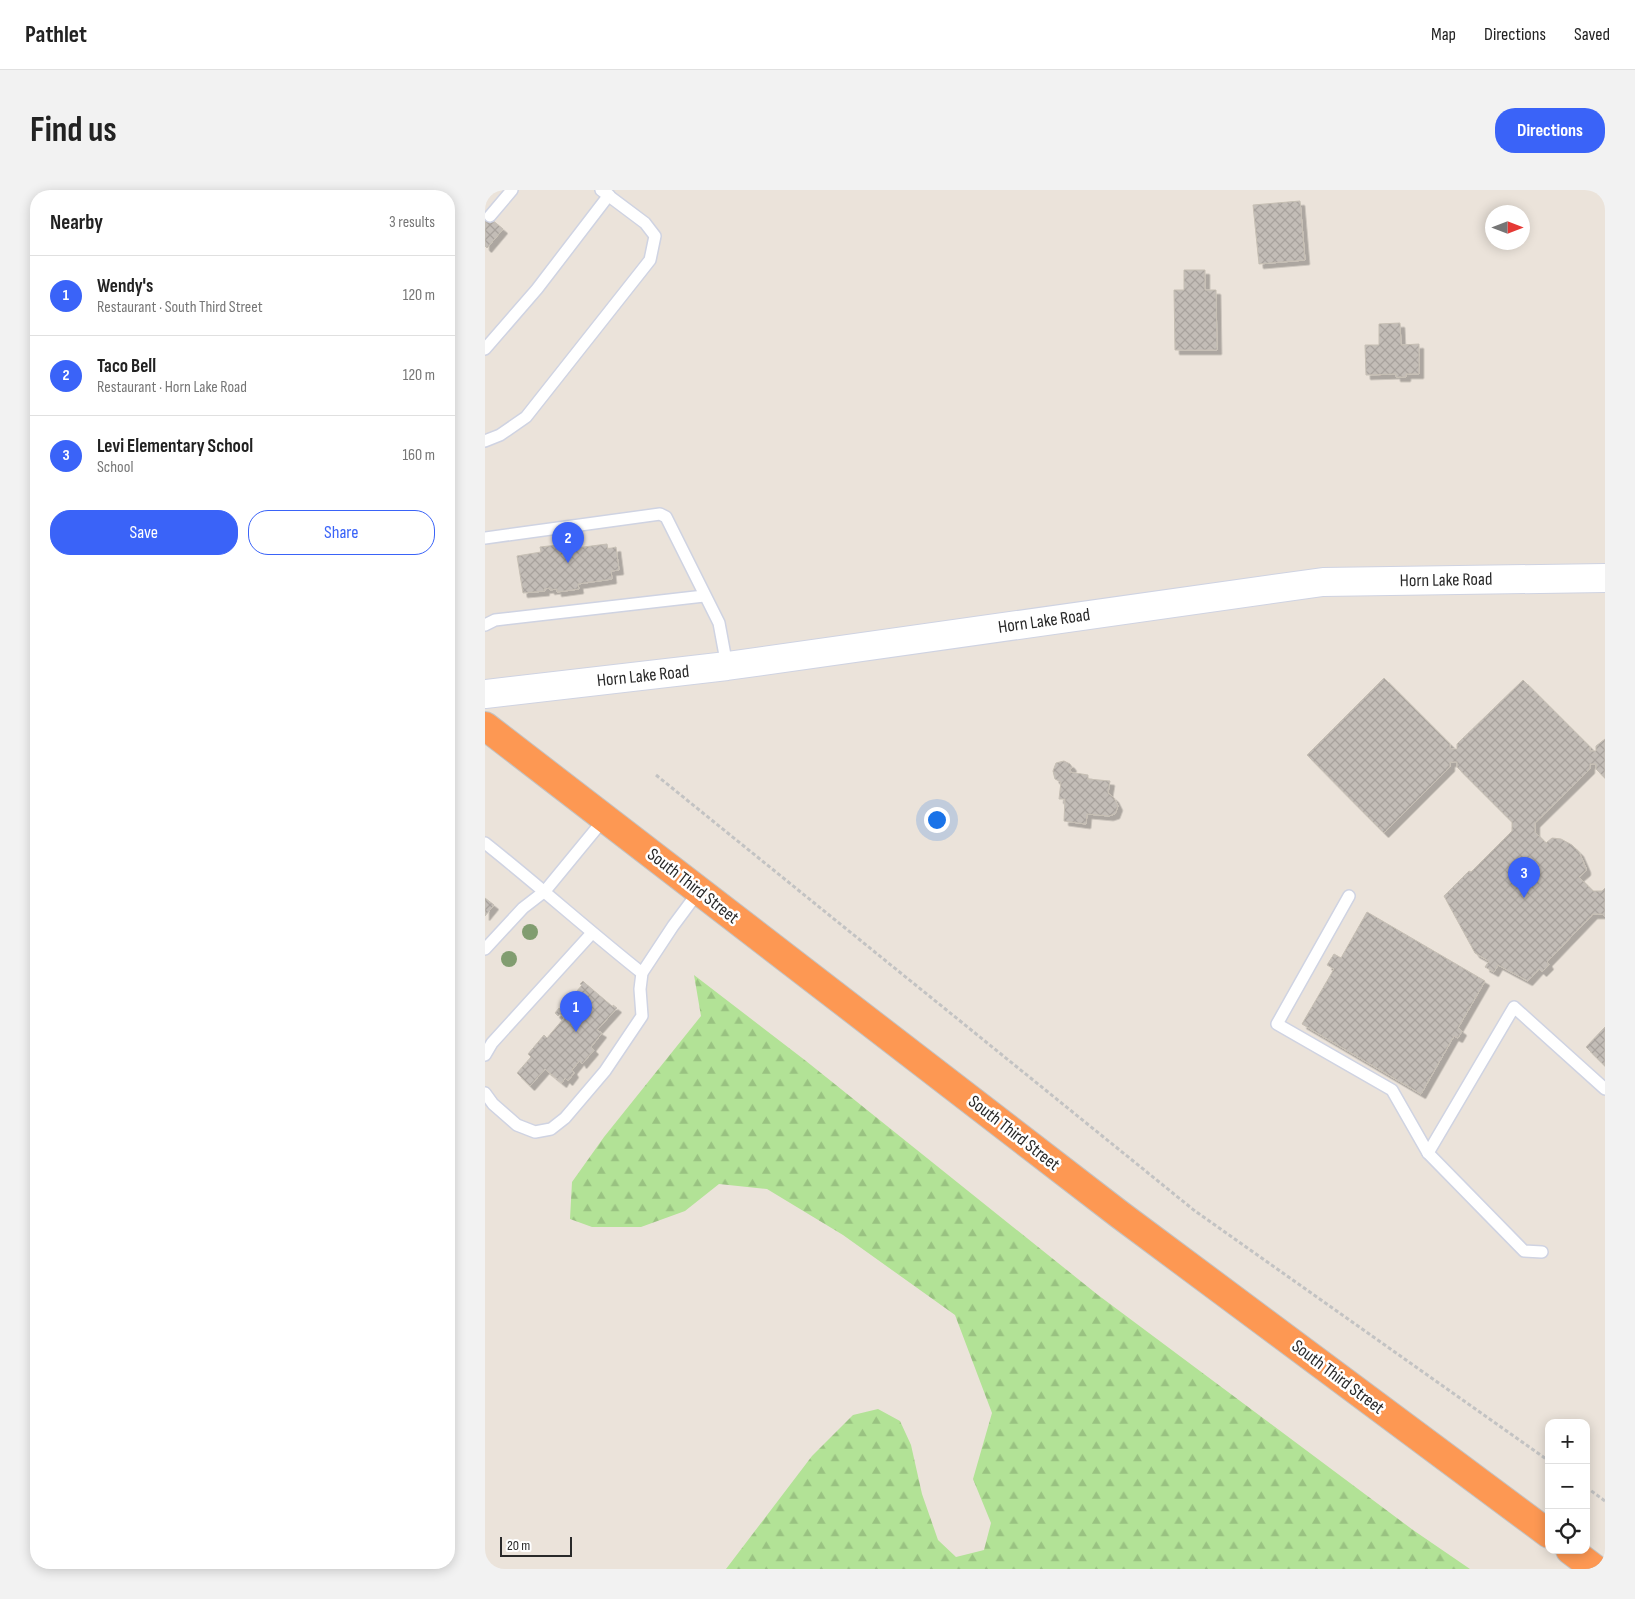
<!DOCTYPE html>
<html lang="en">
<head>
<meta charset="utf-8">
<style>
  body { margin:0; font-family:"Sofia Sans Condensed",sans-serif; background:#f2f2f2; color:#222 }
  .controls { position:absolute; right:15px; bottom:15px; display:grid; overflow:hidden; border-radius:10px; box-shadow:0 2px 12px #0003 }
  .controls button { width:45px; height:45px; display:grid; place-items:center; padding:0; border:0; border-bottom:1px solid #e0e0e0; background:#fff; color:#222; font:25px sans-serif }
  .compass { position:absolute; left:1000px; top:15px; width:45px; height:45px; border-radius:50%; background:#fff; box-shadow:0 2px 12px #0003; rotate:90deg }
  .scale { position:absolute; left:15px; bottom:12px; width:72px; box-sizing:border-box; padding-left:5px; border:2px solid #292929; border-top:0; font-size:14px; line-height:18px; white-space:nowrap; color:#292929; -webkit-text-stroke:4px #fff; paint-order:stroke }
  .you { position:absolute; left:451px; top:629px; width:18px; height:18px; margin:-12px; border:4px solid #fff; border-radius:50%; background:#1a73e8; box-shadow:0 0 0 8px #1a73e833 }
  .badge { display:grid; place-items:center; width:32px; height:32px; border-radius:50%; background:#3a63f8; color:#fff; font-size:16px; font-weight:700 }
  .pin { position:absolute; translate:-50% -41px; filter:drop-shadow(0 1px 2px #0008) }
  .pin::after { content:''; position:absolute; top:26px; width:18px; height:15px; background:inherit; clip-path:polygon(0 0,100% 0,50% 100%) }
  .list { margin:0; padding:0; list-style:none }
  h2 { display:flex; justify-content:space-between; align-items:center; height:65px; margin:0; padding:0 20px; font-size:21px }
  h2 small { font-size:16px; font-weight:400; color:#767676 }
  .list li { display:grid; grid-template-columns:32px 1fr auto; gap:15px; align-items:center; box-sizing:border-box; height:80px; padding:0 20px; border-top:1px solid #e0e0e0 }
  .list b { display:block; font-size:19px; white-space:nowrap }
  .list p { margin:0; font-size:16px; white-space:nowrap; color:#767676 }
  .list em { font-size:16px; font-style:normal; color:#767676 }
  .actions { display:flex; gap:10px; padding:15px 20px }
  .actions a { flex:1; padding:11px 0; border:1px solid #3a63f8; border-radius:20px; text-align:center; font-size:18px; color:#3a63f8 }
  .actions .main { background:#3a63f8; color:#fff }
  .icon { flex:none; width:28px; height:28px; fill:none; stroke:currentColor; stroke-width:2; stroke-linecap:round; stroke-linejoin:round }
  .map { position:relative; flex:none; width:1120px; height:1379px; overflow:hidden; border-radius:20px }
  header { display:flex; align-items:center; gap:30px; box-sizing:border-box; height:70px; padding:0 25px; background:#fff; border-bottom:1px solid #e0e0e0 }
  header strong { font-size:24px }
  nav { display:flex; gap:28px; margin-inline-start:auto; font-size:18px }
  .intro { display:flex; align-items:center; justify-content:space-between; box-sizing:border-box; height:120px; padding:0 30px }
  h1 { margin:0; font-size:35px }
  .button { padding:12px 22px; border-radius:20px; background:#3a63f8; color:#fff; font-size:18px; font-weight:700 }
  main { display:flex; gap:30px; padding:0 30px }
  aside { flex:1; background:#fff; border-radius:20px; box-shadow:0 2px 12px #0003 }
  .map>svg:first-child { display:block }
  .forest { fill:url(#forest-firs) }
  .building { fill:url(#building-cross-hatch); stroke:#c6bfb4; filter:url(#shadow) }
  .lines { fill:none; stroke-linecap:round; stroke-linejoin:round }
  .lane-casing { stroke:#cfd3e2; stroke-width:14 }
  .secondary-casing { stroke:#cfd3e2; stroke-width:30 }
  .highway-casing { stroke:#c3c3c3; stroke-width:30 }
  .path { stroke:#c3c3c3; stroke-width:3; stroke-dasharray:4 2.5; stroke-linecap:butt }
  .lane { stroke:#fff; stroke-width:11 }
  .secondary { stroke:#fff; stroke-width:28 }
  .highway { stroke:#fd9853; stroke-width:28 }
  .tree { fill:#819d70 }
  .labels { text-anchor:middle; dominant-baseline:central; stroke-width:5; stroke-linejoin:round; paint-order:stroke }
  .street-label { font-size:18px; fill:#292929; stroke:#fff }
</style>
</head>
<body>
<header>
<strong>Pathlet</strong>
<nav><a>Map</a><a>Directions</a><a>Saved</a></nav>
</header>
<div class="intro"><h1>Find us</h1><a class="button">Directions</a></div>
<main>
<aside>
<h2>Nearby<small>3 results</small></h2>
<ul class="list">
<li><span class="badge">1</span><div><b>Wendy's</b><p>Restaurant · South Third Street</p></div><em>120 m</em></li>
<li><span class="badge">2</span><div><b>Taco Bell</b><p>Restaurant · Horn Lake Road</p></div><em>120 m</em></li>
<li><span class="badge">3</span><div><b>Levi Elementary School</b><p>School</p></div><em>160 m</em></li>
</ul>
<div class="actions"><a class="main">Save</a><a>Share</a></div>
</aside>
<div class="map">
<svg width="1120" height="1379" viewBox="0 0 1120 1379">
  <defs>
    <pattern id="forest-firs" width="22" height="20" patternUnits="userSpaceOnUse" patternTransform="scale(1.25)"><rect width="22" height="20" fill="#b2e296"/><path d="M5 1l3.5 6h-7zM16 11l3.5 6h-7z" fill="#99c281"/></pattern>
    <pattern id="building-cross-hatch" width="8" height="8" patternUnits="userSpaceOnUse" patternTransform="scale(1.25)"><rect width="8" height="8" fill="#c3bdb7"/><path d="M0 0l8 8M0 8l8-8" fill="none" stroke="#a8a29d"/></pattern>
    <filter id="shadow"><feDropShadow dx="4.5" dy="4.5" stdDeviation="0" flood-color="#0004"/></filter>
  </defs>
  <rect width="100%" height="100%" fill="#ebe3da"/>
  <!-- forest -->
  <polygon class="forest" points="209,785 321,871 613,1105 928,1340 985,1379 241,1379 327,1266 368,1225 393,1219 415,1231 426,1255 437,1304 453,1350 471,1367 499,1360 506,1333 488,1289 507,1223 470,1125 358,1045 282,999 234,994 200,1021 156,1037 107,1037 85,1029 87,992 119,947 216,826"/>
  <!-- building -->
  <g class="building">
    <polygon points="815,11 820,70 774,74 768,15"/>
    <polygon points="0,24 18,39 2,58 0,56"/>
    <polygon points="699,80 720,80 720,100 731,100 732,160 690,160 689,100 699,100"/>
    <polygon points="915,133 916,155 934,154 934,184 921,184 921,187 911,187 911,184 881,185 880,155 894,155 894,134"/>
    <polygon points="90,353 91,358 122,354 123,359 131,357 134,380 126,381 127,389 93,394 94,399 72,402 72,399 65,400 65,398 59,399 60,401 38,403 32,366 56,362 55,357"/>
    <polygon points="899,488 965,554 965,559 972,559 972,554 1038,490 1105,557 1105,561 1111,561 1111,556 1120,549 1120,588 1111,579 1111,574 1105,574 1105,579 1050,633 1050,642 1061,653 1067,648 1076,649 1087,655 1094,662 1101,678 1101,681 1094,687 1108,701 1117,701 1120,698 1120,727 1117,724 1108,724 1062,772 1064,775 1057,782 1054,779 1043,791 1013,775 1009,782 1000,777 1004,771 990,763 959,706 984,681 986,682 1027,641 1027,632 972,577 972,572 965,572 965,577 899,643 822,565"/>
    <polygon points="579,571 585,574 587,577 584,582 603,585 603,589 625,591 623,603 629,608 633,616 630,624 624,626 602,624 601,634 579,631 580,609 574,609 576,592 570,589 568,581 571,573"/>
    <polygon points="0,708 9,715 0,726"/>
    <polygon points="882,722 1000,791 973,838 977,841 973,848 969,846 936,904 817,834 849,779 842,775 849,764 856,768"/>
    <polygon points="98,791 101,794 128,817 128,815 132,818 112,840 117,843 106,857 109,860 97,874 95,870 87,880 89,883 83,891 80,888 77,893 60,879 45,896 32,883 46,867 43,864 59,845 62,848 79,828 75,824 73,826 70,823 74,818 76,820 97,795 95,794"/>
    <polygon points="1120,837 1120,876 1101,857"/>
  </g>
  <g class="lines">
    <!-- lane casing -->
    <g class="lane-casing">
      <g id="lane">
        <polyline points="5,26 27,0"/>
        <polyline points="0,159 52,99 124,5"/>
        <polyline points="0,251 15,245 41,227 165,70 170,46 160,33 116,0"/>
        <polyline points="0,348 175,324 181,327 234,433 242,476"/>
        <polyline points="0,435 10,430 219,406"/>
        <path d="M0,653C53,695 104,741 157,783"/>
        <polyline points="864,706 792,834 907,900 943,963 1039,1061 1057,1062"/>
        <polyline points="0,759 38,718 60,701 120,628"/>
        <polyline points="0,865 7,853 107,743"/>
        <polyline points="0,903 8,914 32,935 50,942 66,939 80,928 120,881 157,826 155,799 157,783 188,736 214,701"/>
        <polyline points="943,963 1029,817 1120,899"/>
      </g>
    </g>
    <!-- secondary casing -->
    <g class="secondary-casing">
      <polyline id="secondary" points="0,504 242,476 838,392 1120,388"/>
    </g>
    <!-- highway casing -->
    <g class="highway-casing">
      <g id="highway">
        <polyline points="0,536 634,1024 1064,1344"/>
        <polyline points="1085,1360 1110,1379"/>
      </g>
    </g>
    <!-- path -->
    <g class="path">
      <polyline points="171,585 710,1021 1064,1271"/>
      <polyline points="1101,1297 1120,1311"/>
    </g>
    <!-- lane -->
    <use href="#lane" class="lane"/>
    <!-- secondary -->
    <use href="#secondary" class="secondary"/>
    <!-- highway -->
    <use href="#highway" class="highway"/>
  </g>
  <!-- trees -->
  <g class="tree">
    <circle cx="45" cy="742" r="8"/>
    <circle cx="24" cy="769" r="8"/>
  </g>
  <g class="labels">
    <!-- street labels -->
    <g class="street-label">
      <text transform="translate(961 390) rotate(-1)">Horn Lake Road</text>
      <text transform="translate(559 431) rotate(-8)">Horn Lake Road</text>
      <text transform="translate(158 486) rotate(-6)">Horn Lake Road</text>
      <text transform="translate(208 696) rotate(38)">South Third Street</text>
      <text transform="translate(529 943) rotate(38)">South Third Street</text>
      <text transform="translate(853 1187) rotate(37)">South Third Street</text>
    </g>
  </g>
</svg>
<div class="controls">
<button>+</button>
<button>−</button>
<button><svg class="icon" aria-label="locate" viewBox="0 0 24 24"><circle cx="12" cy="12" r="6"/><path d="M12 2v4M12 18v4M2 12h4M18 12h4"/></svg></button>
</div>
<svg class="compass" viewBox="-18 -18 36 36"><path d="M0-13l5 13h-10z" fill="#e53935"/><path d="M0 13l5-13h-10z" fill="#767676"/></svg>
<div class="scale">20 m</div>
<div class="you"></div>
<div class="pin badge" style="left:91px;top:842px">1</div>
<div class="pin badge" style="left:83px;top:373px">2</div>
<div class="pin badge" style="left:1039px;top:708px">3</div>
</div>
</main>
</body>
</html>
